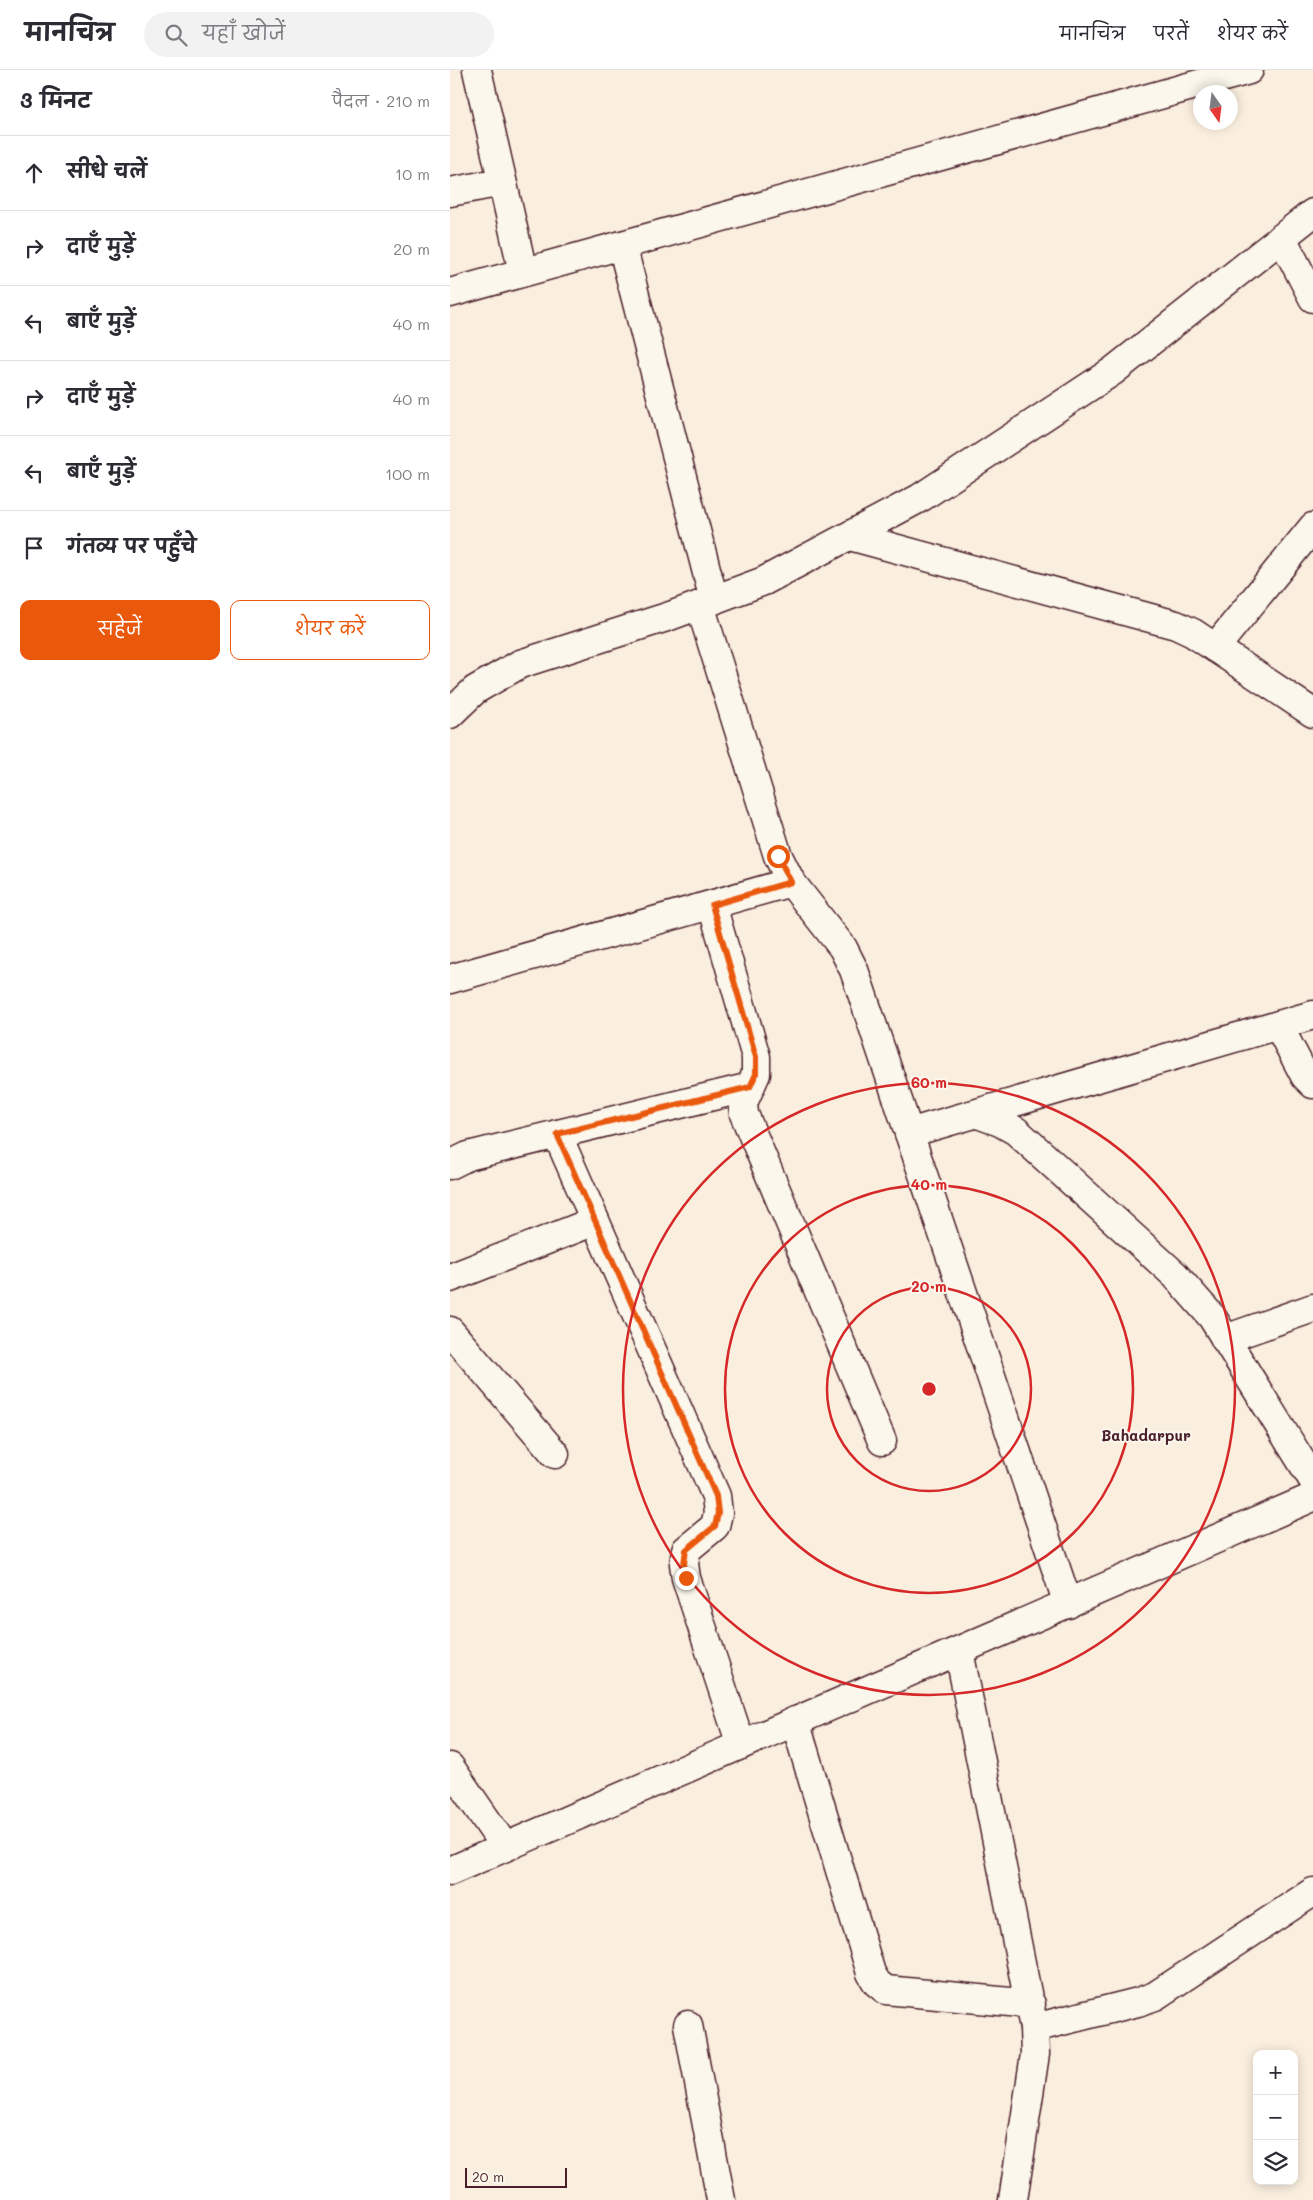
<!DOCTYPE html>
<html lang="hi">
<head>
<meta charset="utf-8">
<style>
  body { margin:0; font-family:Mali,"Playpen Sans Deva",sans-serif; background:#f2f2f3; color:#2b2b33 }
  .controls { position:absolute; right:15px; bottom:15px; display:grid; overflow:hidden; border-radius:10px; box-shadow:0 2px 12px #0003 }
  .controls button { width:45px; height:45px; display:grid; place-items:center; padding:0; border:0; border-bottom:1px solid #e1e1e2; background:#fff; color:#2b2b33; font:25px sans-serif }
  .compass { position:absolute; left:743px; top:15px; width:45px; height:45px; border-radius:50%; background:#fff; box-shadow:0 2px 12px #0003; rotate:166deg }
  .scale { position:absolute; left:15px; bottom:12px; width:102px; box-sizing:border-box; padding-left:5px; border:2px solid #4a1f2b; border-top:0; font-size:14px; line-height:18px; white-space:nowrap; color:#4a1f2b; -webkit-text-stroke:4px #fbf7ec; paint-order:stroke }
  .stop { position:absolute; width:15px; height:15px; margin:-11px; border:4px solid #ea580c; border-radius:50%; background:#fff }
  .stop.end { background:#ea580c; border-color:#fff; box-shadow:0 1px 5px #0008 }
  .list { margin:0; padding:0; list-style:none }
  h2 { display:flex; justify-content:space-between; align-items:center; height:65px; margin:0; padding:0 20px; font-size:21px }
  h2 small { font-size:16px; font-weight:400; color:#7c7c81 }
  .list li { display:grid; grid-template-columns:32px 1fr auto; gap:15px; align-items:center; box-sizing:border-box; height:75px; padding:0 20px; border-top:1px solid #e1e1e2 }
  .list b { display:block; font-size:19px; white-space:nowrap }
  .list em { font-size:16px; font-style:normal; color:#7c7c81 }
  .actions { display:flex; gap:10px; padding:15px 20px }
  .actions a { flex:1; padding:11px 0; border:1px solid #ea580c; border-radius:10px; text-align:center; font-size:18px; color:#ea580c }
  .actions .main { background:#ea580c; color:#fff }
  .icon { flex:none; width:28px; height:28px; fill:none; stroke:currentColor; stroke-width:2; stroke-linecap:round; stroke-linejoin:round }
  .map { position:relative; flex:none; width:863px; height:2130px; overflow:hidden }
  header { display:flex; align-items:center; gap:30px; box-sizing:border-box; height:70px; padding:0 25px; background:#fff; border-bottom:1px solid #e1e1e2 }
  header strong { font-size:24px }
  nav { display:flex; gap:28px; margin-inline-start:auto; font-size:18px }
  .search { width:350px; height:45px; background:#f2f2f3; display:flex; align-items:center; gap:12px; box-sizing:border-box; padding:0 18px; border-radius:28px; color:#7c7c81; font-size:19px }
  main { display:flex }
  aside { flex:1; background:#fff }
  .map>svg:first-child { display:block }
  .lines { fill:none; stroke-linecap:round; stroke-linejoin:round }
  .minor-casing { stroke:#4a1f2b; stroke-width:31 }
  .highway-casing { stroke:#4a1f2b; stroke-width:31 }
  .minor { stroke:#fbf7ec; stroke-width:28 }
  .highway { stroke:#fbf7ec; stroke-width:28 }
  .route { stroke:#ea580c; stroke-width:6 }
  .ring { fill:none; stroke:#d62828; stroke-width:2.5 }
  .labels { text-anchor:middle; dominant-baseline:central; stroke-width:4; stroke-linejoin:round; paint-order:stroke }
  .quarter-label { font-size:15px; font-weight:bold; fill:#4a1f2b; stroke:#fbf7ec }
  .centre { fill:#d62828; stroke:#fbf7ec; stroke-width:2.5 }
  .ring-label { font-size:15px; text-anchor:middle; font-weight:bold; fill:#d62828; stroke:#fbf7ec; stroke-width:4; stroke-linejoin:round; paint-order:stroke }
</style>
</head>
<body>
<header>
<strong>मानचित्र</strong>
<div class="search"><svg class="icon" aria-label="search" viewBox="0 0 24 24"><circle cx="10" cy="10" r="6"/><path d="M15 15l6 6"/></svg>यहाँ खोजें</div>
<nav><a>मानचित्र</a><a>परतें</a><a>शेयर करें</a></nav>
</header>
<main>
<aside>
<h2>3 मिनट<small>पैदल · 210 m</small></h2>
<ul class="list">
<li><svg class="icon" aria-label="ahead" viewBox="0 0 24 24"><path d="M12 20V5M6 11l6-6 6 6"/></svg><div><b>सीधे चलें</b></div><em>10 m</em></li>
<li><svg class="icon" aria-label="right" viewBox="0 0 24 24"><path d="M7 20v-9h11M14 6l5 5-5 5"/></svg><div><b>दाएँ मुड़ें</b></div><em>20 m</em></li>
<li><svg class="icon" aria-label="left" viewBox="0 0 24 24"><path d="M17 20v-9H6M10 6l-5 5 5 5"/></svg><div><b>बाएँ मुड़ें</b></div><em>40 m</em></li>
<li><svg class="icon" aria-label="right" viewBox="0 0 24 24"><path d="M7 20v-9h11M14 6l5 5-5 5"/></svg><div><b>दाएँ मुड़ें</b></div><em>40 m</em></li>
<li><svg class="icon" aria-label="left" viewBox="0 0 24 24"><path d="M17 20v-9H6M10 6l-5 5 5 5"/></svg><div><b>बाएँ मुड़ें</b></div><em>100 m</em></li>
<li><svg class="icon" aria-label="arrive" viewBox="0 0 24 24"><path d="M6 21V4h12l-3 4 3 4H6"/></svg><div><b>गंतव्य पर पहुँचे</b></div></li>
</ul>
<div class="actions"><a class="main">सहेजें</a><a>शेयर करें</a></div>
</aside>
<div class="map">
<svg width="863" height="2130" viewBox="0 0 863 2130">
  <rect width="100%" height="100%" fill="#faeede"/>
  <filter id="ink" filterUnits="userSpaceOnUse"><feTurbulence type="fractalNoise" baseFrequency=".02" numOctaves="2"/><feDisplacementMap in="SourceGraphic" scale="10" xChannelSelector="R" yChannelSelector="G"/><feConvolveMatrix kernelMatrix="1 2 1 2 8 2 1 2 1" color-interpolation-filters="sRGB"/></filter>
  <g filter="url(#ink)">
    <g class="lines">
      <!-- minor casing -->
      <g class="minor-casing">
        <g id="minor">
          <polyline points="27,0 73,202"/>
          <polyline points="0,122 52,112"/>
          <polyline points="832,168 863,228"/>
          <polyline points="172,175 264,530"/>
          <polyline points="0,223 799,0"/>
          <polyline points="400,466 726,555 743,563 863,643"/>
          <polyline points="250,535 328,786 341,812 393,878 404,900 618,1534"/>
          <polyline points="765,578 863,457"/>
          <polyline points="262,835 306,987 306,1004 293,1033 294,1044 432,1371"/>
          <polyline points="0,909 341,812"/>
          <polyline points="828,955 855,1006 863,1014"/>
          <polyline points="528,1044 550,1052 566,1061 725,1205 762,1247 863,1410"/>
          <polyline points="459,1063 863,945"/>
          <polyline points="107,1064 266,1426 268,1443 265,1456 236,1480 234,1494 236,1508 291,1675"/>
          <polyline points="0,1095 18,1086 300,1017"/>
          <polyline points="0,1208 145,1151"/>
          <polyline points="0,1261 105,1384"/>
          <polyline points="775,1269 863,1238"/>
          <polyline points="509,1581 584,1958 585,1984 563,2130"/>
          <polyline points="345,1651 421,1903 427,1913 436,1920 581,1934"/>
          <polyline points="0,1697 55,1777"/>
          <polyline points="0,1801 863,1427"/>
          <polyline points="238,1955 271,2130"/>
          <polyline points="584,1958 688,1932 705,1926 863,1822"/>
        </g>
      </g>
      <!-- highway casing -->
      <g class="highway-casing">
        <polyline id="highway" points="0,644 25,620 70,594 220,546 314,511 470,428 663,301 863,143"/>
      </g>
      <!-- minor -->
      <use href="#minor" class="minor"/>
      <!-- highway -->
      <use href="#highway" class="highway"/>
    </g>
  </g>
  <g class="lines" filter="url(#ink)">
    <!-- route -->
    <polyline class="route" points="236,1508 234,1494 236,1480 265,1456 268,1443 266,1426 107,1064 300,1017 306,1004 306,987 262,835 341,812 328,786"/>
  </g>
  <!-- distance rings -->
  <g class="ring">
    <circle cx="479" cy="1319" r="102"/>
    <circle cx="479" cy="1319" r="204"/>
    <circle cx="479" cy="1319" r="306"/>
  </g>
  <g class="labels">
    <!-- quarter labels -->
    <g class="quarter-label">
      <text x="696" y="1365">Bahadarpur</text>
    </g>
  </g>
  <circle cx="479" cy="1319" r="8" class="centre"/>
  <g class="ring-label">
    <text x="479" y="1018">60 m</text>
    <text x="479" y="1120">40 m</text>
    <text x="479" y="1222">20 m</text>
  </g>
</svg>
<div class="controls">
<button>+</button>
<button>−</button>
<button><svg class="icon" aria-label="layers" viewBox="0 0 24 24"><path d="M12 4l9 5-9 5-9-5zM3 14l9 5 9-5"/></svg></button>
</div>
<svg class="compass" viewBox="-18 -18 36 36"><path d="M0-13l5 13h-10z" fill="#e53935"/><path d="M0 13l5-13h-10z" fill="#7c7c81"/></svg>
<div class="scale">20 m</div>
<div class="stop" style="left:328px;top:786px"></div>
<div class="stop end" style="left:236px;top:1508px"></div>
</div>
</main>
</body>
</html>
